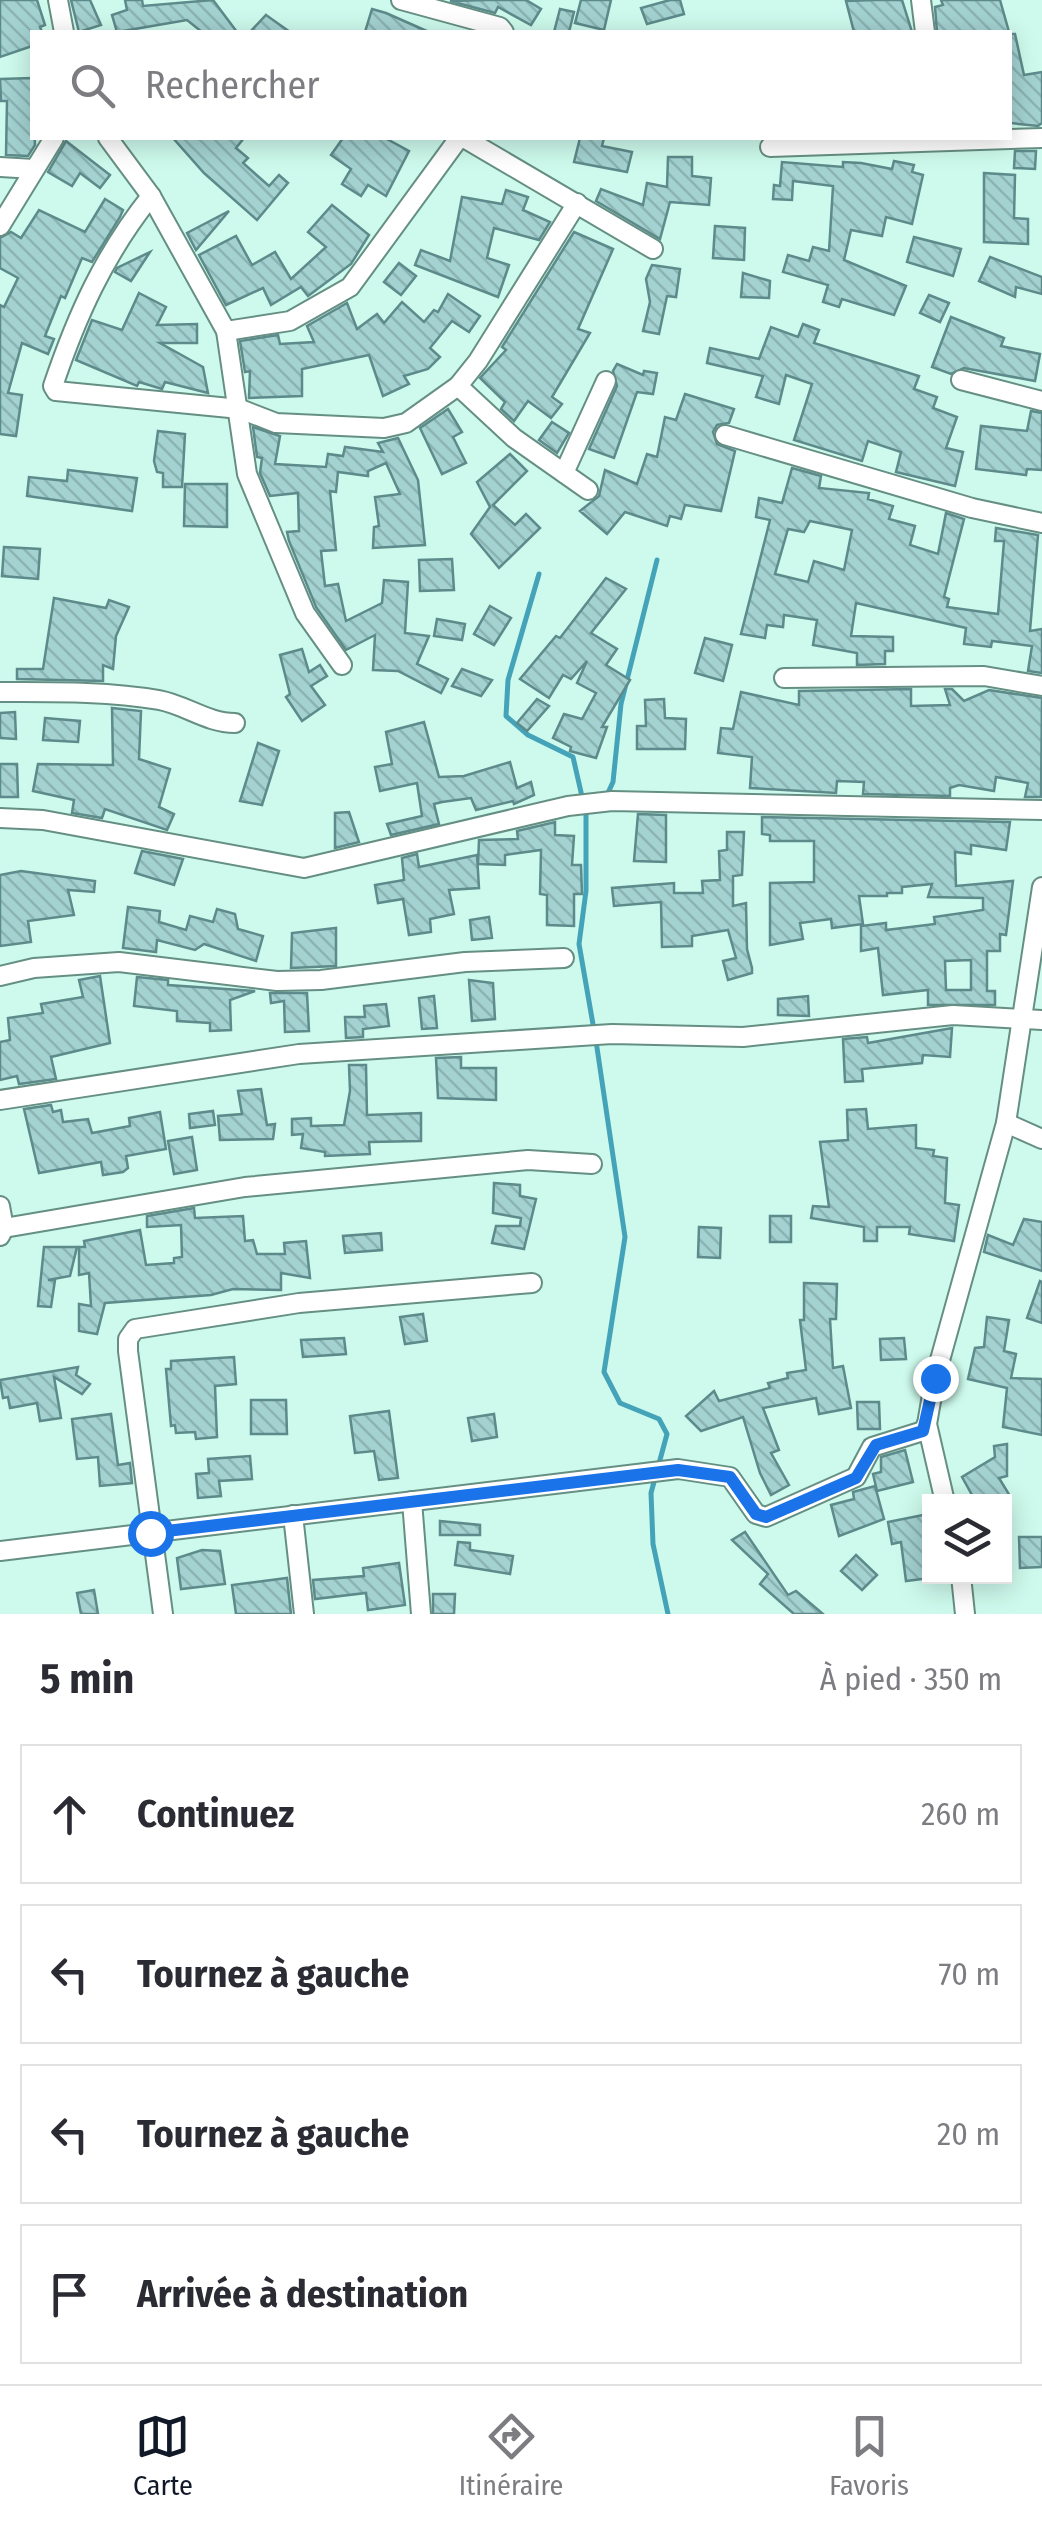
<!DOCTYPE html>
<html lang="fr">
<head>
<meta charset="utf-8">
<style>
  body { margin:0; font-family:"Fira Sans Condensed",sans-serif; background:#f7f7f7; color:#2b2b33 }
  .controls { position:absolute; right:30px; bottom:30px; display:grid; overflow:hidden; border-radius:0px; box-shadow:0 5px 25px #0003 }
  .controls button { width:90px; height:90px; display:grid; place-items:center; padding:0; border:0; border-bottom:2px solid #e1e1e2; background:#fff; color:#2b2b33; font:50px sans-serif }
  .stop { position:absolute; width:30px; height:30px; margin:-22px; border:8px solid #1a73e8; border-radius:50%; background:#fff }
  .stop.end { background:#1a73e8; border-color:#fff; box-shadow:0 2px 10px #0008 }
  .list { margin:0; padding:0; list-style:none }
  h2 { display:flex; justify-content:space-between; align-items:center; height:130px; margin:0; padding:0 40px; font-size:42px }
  h2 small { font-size:32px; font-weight:400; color:#7c7c81 }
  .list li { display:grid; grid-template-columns:65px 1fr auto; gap:30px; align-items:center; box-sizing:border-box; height:140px; margin:0 20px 20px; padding:0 20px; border:2px solid #e1e1e2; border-radius:0px }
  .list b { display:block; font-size:38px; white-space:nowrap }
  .list em { font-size:32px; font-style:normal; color:#7c7c81 }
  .icon { flex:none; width:55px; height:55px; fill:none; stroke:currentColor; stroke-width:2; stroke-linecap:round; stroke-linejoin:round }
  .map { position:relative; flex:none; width:1042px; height:1614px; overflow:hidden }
  .search { position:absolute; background:#fff; box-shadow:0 5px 25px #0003; left:30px; right:30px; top:30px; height:110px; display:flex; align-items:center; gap:25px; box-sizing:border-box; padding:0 35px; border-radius:0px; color:#7c7c81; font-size:38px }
  .sheet { height:770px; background:#fff }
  nav { display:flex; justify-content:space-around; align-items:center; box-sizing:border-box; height:140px; border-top:2px solid #e1e1e2; background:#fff; font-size:28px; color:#7c7c81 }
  nav a { display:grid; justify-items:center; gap:5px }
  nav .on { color:#111827 }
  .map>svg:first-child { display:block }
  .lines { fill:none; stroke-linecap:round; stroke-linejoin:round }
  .stream { stroke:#44a3b9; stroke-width:5 }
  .building { fill:url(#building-back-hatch); stroke:#5d8a8a; stroke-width:2.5; fill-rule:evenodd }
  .street-casing { stroke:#668f83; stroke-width:22 }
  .street { stroke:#fff; stroke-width:18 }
  .route { stroke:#1a73e8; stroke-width:12 }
</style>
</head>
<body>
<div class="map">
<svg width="1042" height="1614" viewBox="0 0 1042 1614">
  <defs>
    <pattern id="building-back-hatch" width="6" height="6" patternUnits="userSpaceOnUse" patternTransform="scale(2.5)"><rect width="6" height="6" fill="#a3d2d1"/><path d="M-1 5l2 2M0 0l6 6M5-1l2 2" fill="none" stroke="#8bb4b3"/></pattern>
  </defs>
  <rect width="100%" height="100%" fill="#cdfaec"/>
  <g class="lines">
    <!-- stream -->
    <g class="stream">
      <polyline points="539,574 508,680 506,716 528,735 573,757 586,814 586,891 579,944 594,1030"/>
      <polyline points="607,795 613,782 621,704 657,560"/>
      <polyline points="596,1041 625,1237 604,1372 620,1403 659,1419 667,1434 651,1493 653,1544 668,1614"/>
    </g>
  </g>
  <!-- building -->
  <g class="building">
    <polygon points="0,0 37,0 45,25 40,27 42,32 32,32 32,46 0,57"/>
    <polygon points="71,0 90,0 101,25 79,32"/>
    <polygon points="125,0 142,0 143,6 213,0 237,32 202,32 187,20 117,32 112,15 127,10"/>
    <polygon points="487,0 526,0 541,9 531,25 498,7 495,13 450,1"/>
    <polygon points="581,0 611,0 604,30 575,23"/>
    <polygon points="670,0 680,0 684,14 647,24 641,8"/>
    <polygon points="874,0 902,0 912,32 854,32 846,1"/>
    <polygon points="941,0 1000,0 1009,32 937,32 935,7 943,5"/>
    <polygon points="372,9 386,13 429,32 365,32"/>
    <polygon points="560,9 574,12 569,32 554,32"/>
    <polygon points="266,15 290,32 250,32"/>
    <polygon points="1010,34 1015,34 1024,75 1042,72 1042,123 1038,126 1010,123"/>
    <polygon points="32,78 35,145 28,156 6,155 7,101 1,101 0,79"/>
    <polygon points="173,138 244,138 236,148 248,158 243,163 269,186 279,175 288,183 257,220 204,173"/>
    <polygon points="343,138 385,138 409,151 386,196 368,185 361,196 342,184 351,169 331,155"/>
    <polygon points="580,138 604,138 602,146 632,152 627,172 574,162"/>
    <polygon points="66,141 110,175 100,188 80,173 72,186 48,172"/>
    <polygon points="1015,151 1036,151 1035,169 1014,168"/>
    <polygon points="668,157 692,157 692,176 711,178 709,205 670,202 660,239 596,201 601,189 643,205 647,183 667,187"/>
    <polygon points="894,161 914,165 912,172 923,175 912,224 886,217 882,236 851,230 844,260 906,286 894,315 842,299 839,307 823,302 828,285 783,272 788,255 809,261 813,247 829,251 833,186 793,181 792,200 773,199 774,185 780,186 782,162 843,167 843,162 861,163 892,169"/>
    <polygon points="984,173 1015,175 1014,218 1028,219 1028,244 984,242"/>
    <polygon points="506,190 528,197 523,210 550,222 539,240 494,228 487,258 509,265 498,297 415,265 421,250 450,261 462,197 502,204"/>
    <polygon points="105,199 123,210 120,217 92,262 82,258 65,298 61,296 45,336 54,339 48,354 22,343 8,393 22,395 16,436 0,434 0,305 4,307 18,278 0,268 0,238 11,232 21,238 39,210 85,232"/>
    <polygon points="332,205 369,235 351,264 308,296 301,287 271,305 263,288 226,305 199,255 236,236 252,265 275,252 291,279 326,247 308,232"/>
    <polygon points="229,211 196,250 187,233"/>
    <polygon points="715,226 745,228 744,260 713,258"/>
    <polygon points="574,232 613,249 578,329 590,333 552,397 562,404 551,418 528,401 514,421 501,409 505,402 480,378 506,350 502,347"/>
    <polygon points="914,237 961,249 953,276 907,262"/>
    <polygon points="150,252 131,281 115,272 117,268"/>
    <polygon points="990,257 1042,277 1042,294 1016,287 1015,297 979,281"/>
    <polygon points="399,263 416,276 401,295 384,282"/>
    <polygon points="652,265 680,269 676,297 667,296 659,334 643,331 650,302 646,279"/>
    <polygon points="743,273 770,281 769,298 741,297"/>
    <polygon points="139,293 166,307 157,325 197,324 197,343 160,343 203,367 208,393 165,382 162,389 139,382 137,386 76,360 92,320 122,330"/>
    <polygon points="448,294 480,316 469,332 452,321 430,348 440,357 428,369 404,376 409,384 383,396 369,355 302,369 302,396 249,398 250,371 245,372 240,341 278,335 280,344 314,342 307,326 347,303 357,329 377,314 384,323 402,302 424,322 434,310 438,312"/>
    <polygon points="929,295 949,303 940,322 920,313"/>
    <polygon points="951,317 1004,338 1001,346 1040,354 1035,381 964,368 951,374 932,367"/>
    <polygon points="803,324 819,330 814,343 919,376 914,389 937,397 933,408 957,417 946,448 963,452 955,486 896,472 901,452 868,441 862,461 794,440 812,384 786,375 779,404 756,397 763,376 707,363 710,348 759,359 771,327 798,337"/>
    <polygon points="617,364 643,375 644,371 657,373 653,394 637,392 614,458 589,449 617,386 613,371"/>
    <polygon points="685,394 734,409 729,423 717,425 713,432 717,444 735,451 721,511 685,505 681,519 670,516 667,526 625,512 607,534 580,511 599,496 605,470 637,484 647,454 657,457 665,417 676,420"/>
    <polygon points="448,409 462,432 453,437 466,463 442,474 420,428"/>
    <polygon points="1031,411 1042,413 1042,470 1027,469 1026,475 976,469 981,426 1027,431"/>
    <polygon points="552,422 569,433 557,453 539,440"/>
    <polygon points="253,427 280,436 275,464 326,467 328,454 343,456 345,447 383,452 378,443 398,438 418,480 425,545 373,548 374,527 379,526 375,497 400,494 386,463 368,471 368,476 338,472 336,492 330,491 336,550 321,551 325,586 338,584 346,621 382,603 384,580 408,582 405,633 429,636 417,664 448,679 441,693 398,671 373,670 375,635 346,650 316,607 289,541 287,532 299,531 298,493 270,496 260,473 262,458 257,457"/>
    <polygon points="158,431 185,434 182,487 163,487 163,473 157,472 154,461"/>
    <polygon points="510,454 527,471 493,505 515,525 526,514 540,528 499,568 471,534 490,507 477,482"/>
    <path d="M792,468L821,476L819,488L869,493L868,499L893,506L889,519L915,526L910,545L938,554L946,513L964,519L944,597L949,599L947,607L998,614L1004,541H995L996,528L1038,535L1030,631L1042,629V673L1028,671L1032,646L992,641L991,647L964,644L966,628L856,603L851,636L893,637V651H885V664L857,665V653L813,645L817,620L784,615L783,627L767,625L765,638L741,634L770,520L756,517L759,498L782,503ZM810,521L852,530L844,570L814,561L808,582L775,574L788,529L804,532Z"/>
    <polygon points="68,470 137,478 132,511 27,496 29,477 67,481"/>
    <polygon points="185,484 227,484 227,527 184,526"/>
    <polygon points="4,547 40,549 38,579 2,576"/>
    <polygon points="452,559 454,590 420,591 419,560"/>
    <polygon points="606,578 626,589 591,633 617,649 606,665 630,680 602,727 607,727 596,758 570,751 571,747 553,738 564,714 582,719 596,693 577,683 587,661 571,679 563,675 549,698 520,679 556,636 560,638"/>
    <polygon points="54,598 106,608 109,600 129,607 116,636 113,669 103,665 103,681 17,679 17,669 43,669"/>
    <polygon points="490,606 511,618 494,645 474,634"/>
    <polygon points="437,619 465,624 462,640 434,636"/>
    <polygon points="705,638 732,645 723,681 695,673"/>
    <polygon points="302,649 309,672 320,665 327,676 311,686 325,705 302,721 286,697 290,694 280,655"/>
    <polygon points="462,669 492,680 481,696 452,686"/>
    <polygon points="911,689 911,706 950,705 945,689 952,689 964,701 989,690 1042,698 1041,797 1025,797 1028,783 996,777 994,791 959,785 950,788 950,796 863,794 864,782 837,781 836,793 750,788 752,757 718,753 721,728 733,729 741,692 799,705 799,691"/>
    <polygon points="537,699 549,706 527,731 517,723"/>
    <polygon points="664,699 665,718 686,719 685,749 637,749 637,726 646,726 645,700"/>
    <polygon points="112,708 141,711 139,759 170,769 159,807 174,814 167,830 105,809 102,818 72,813 74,800 33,791 38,764 113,765"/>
    <polygon points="15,712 16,739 0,738 0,713"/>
    <polygon points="45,718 80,721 78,742 43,740"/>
    <polygon points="424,722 439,777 464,776 510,762 517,788 531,782 534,795 514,804 513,801 476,810 471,798 442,802 434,804 439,824 391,835 387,824 422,816 417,783 380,791 375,767 392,764 386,732"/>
    <polygon points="258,743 279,751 262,805 240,801"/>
    <polygon points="0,764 17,764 18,797 0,797"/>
    <polygon points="349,812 359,842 335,848 335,813"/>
    <polygon points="638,814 666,815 666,862 634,861"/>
    <path d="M762,817L1010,822L1006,850L971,845V854L955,852L956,886L1013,881L1006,935L1000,934V951H987V991H995V1005H928V990L883,995L878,948L861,951V926L886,923V930L935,924L934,917L983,910V898L928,897L932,884L902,887V893H887V896H859L863,924L832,928L831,919L800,923L803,939L770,945V883L814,882V841H770V835L762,834ZM971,960V990H946L945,961Z"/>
    <polygon points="555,822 555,835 574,836 572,865 581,865 582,894 574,894 574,926 547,925 547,895 540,894 541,850 505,855 505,865 478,864 479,840 518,839 517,831"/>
    <polygon points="727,832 744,832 742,875 733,876 733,906 746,903 747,949 752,968 752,973 728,980 723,961 736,958 728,930 692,936 692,946 662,947 661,902 614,906 612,888 674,883 674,893 703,893 702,881 720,880 719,851 727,850"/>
    <polygon points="142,851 183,859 174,885 135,873"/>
    <polygon points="417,854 419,867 477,855 479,888 449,890 454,914 430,919 431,932 409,935 403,899 378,903 375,885 404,880 402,858"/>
    <polygon points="21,871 95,881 94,892 68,890 74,915 28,921 31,942 0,946 0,875"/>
    <polygon points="128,907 160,911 159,922 186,930 190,916 213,922 217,909 235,914 238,929 263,936 256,961 204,944 195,950 157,940 156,952 123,948"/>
    <polygon points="489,917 492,938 472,940 470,920"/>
    <polygon points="336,928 336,966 291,968 292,933"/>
    <polygon points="100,976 110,1043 51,1057 56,1079 19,1084 17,1076 0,1080 0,1042 10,1040 8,1018 43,1013 41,1004 83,997 79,980"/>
    <polygon points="137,977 168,980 168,985 255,991 230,1000 231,1030 210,1031 210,1023 177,1021 177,1011 134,1006"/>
    <polygon points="469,980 493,983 495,1019 472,1021"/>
    <polygon points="270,993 307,993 309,1031 285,1032 284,1001 271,1003"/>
    <polygon points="434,996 437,1028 422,1029 419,998"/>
    <polygon points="808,996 809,1016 778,1015 778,999"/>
    <polygon points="386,1004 389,1026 363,1029 363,1037 346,1038 345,1017 365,1017 364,1006"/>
    <polygon points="952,1028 950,1057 923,1055 922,1063 862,1069 863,1081 845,1082 843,1039 867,1037 868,1043"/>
    <polygon points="461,1057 461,1068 496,1068 496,1100 438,1098 436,1058"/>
    <polygon points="349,1065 366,1065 367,1115 421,1113 421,1141 369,1142 370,1154 348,1155 325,1156 325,1152 301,1148 303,1134 292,1135 292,1119 311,1118 311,1126 344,1125 350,1091"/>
    <polygon points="261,1089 267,1125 275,1124 273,1139 220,1140 218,1116 242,1114 238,1091"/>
    <polygon points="51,1105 53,1112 61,1110 63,1122 88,1119 92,1133 130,1126 129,1118 160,1112 166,1149 126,1156 128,1168 123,1172 103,1175 101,1162 39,1173 24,1109"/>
    <polygon points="866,1109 868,1129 916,1125 916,1148 934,1150 933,1156 947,1158 945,1203 959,1205 954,1241 909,1234 910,1227 877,1227 877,1241 864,1241 864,1227 811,1218 813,1206 829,1207 820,1142 848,1140 847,1110"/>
    <polygon points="213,1111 215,1125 190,1128 189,1114"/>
    <polygon points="192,1137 197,1170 174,1174 168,1141"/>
    <polygon points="494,1183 520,1185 520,1196 536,1199 524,1249 492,1243 496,1226 520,1226 521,1218 493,1213"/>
    <polygon points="194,1208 195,1218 243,1216 245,1241 253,1240 257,1254 285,1254 284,1243 306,1241 310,1278 281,1273 281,1290 233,1289 211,1295 105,1303 97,1334 79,1331 79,1304 91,1306 89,1273 79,1275 79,1247 85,1247 84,1241 140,1230 146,1265 174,1263 174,1258 182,1257 181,1225 147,1227 147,1216"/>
    <rect x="770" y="1216" width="21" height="26"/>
    <polygon points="1024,1219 1042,1222 1042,1271 984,1252 988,1235 1013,1245"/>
    <polygon points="699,1227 721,1228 720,1258 698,1257"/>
    <polygon points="381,1233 382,1250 345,1253 343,1236"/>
    <polygon points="44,1247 77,1247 70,1276 48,1280 55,1280 51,1307 38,1306"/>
    <polygon points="1040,1281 1042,1282 1042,1323 1027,1318"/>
    <polygon points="804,1283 837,1284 836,1319 830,1319 833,1368 843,1366 851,1408 819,1414 816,1398 763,1408 779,1450 771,1453 789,1485 771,1495 760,1473 743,1417 701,1431 686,1416 714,1391 719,1401 770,1388 768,1383 788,1378 787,1373 806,1370 800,1320 804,1320"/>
    <polygon points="423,1314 427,1341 405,1344 400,1317"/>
    <polygon points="987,1317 1009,1320 1004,1351 1016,1354 1011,1378 1042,1379 1042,1435 1003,1427 1007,1388 968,1379 975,1348 984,1347"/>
    <polygon points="344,1338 346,1354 303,1357 301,1340"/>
    <polygon points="904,1338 906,1359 881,1360 880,1339"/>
    <polygon points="234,1357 236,1384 215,1386 217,1437 196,1439 195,1432 176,1433 175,1425 171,1426 166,1369 171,1369 171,1361"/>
    <polygon points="78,1367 76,1375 90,1384 82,1394 54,1377 61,1418 40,1421 37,1403 10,1408 8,1397 3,1398 0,1380"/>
    <polygon points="251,1400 286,1400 287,1434 251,1434"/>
    <polygon points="857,1402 879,1402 880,1429 858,1429"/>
    <polygon points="389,1411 398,1478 379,1480 374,1451 355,1453 350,1416"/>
    <polygon points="111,1414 118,1465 130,1463 132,1483 100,1486 98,1457 77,1459 72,1419"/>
    <polygon points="494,1414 497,1437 472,1441 468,1418"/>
    <polygon points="1007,1444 1007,1476 999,1478 1010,1496 1000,1502 976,1502 962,1477 995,1457 994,1446"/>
    <polygon points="905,1450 913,1482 877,1491 873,1474 881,1472 881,1457"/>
    <polygon points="250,1456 252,1479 219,1481 221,1496 198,1498 196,1474 209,1473 208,1459"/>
    <polygon points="875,1486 884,1519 839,1536 831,1505 854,1499 853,1492"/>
    <polygon points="928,1514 930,1578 906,1581 901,1542 892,1544 888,1522"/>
    <polygon points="440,1521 480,1525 480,1535 440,1535"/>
    <polygon points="745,1532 788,1595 796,1591 823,1614 794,1614 760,1584 768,1574 732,1540"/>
    <polygon points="1019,1537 1042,1537 1042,1567 1020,1568"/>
    <polygon points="458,1542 470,1543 470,1550 513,1556 510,1574 455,1565"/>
    <polygon points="220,1551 225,1584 181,1589 177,1558 202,1550"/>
    <polygon points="856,1555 877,1575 862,1590 841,1571"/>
    <polygon points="399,1563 405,1605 368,1610 366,1593 315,1599 313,1580 364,1576 363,1568"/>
    <polygon points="287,1578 291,1614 236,1614 232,1585"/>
    <polygon points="94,1590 98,1614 81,1614 77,1593"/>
    <polygon points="433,1594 455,1594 454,1614 433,1614"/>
  </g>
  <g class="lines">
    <!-- street casing -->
    <g class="street-casing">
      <g id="street">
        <polyline points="58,0 64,32"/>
        <polyline points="401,0 500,27 504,32"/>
        <polyline points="921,0 925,32"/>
        <polyline points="108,138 151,196 226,331 247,474 305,613 342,665"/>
        <polyline points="464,138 653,249"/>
        <polyline points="770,147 1042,138"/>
        <polyline points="0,167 34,169"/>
        <path d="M151,196C104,255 77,315 53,386L56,391L240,409L276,423L384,428L406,423L458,386L478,361L577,203"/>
        <polyline points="0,226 54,138"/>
        <polyline points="226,331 290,321 350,287 459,138"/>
        <polyline points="961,380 1042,401"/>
        <polyline points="458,386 514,438 588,490"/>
        <polyline points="725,435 972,508 1042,523"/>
        <polyline points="564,473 606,381"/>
        <polyline points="784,678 984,676 1042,686"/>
        <path d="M0,692C53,692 107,691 159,700C186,705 207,723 235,723"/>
        <polyline points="0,818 43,820 304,868 568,806 612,801 1042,810"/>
        <polyline points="0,976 34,968 119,962 277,981 321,980 465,962 564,958"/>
        <polyline points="0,1100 299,1054 612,1034 743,1037 953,1015 1042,1020"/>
        <polyline points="1006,1123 1042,1139"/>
        <polyline points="0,1206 4,1228 0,1236"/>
        <polyline points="4,1228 245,1187 528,1160 592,1164"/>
        <polyline points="412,1501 421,1614"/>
        <polyline points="945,1502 927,1424 935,1378 1006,1123 1042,887"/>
        <polyline points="293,1515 304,1614"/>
        <polyline points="0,1551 678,1469 730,1477 756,1514 766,1517 856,1477 872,1447 923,1431 927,1424"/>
        <polyline points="961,1576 965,1614"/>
        <polyline points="163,1614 128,1351 128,1339 135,1329 299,1303 532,1283"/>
      </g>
    </g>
    <!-- street -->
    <use href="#street" class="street"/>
  </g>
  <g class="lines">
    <!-- route -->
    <polyline class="route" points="150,1533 678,1470 730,1477 756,1514 766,1517 856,1478 876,1445 923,1431 935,1378"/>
  </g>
</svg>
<div class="controls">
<button><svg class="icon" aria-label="layers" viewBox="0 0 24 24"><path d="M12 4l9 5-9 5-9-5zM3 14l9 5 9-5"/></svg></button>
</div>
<div class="stop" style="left:150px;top:1533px"></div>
<div class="stop end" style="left:935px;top:1378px"></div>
<div class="search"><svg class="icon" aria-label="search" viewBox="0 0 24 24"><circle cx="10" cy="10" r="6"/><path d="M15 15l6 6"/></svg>Rechercher</div>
</div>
<section class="sheet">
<h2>5 min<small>À pied · 350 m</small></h2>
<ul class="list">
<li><svg class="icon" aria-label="ahead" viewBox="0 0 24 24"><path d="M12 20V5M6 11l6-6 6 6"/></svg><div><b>Continuez</b></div><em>260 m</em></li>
<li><svg class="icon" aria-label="left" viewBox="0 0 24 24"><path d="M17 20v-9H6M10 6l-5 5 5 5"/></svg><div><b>Tournez à gauche</b></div><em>70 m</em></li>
<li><svg class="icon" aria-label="left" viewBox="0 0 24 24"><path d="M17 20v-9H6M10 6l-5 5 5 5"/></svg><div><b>Tournez à gauche</b></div><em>20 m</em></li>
<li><svg class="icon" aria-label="arrive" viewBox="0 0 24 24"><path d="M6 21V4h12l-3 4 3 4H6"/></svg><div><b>Arrivée à destination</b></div></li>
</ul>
</section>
<nav>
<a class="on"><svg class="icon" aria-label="map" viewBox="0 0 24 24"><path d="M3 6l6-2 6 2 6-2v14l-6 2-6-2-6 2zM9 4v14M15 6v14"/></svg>Carte</a>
<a><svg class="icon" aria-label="directions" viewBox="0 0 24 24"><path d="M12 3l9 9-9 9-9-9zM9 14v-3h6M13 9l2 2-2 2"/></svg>Itinéraire</a>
<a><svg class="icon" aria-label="saved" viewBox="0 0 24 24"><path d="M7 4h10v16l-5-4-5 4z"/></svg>Favoris</a>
</nav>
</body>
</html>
